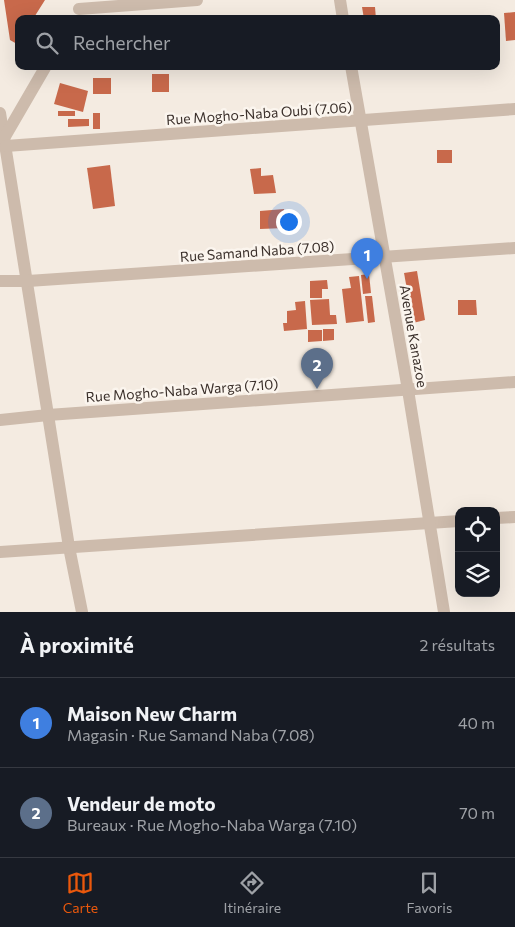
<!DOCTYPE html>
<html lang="fr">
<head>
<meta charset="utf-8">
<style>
  body { margin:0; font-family:Commissioner,sans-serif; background:#242831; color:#f1f3f6 }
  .controls { position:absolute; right:15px; bottom:15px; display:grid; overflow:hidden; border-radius:10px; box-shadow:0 5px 20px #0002 }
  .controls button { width:45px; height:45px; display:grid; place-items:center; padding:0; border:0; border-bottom:1px solid #363941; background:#171b24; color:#f1f3f6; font:25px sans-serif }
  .you { position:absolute; left:288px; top:221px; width:18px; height:18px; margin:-12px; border:4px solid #fff; border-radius:50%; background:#1a73e8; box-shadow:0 0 0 8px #1a73e833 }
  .badge { display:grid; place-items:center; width:32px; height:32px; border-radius:50%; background:#ea580c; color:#fff; font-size:16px; font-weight:700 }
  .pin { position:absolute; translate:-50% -41px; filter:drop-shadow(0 1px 2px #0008) }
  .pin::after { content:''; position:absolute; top:26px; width:18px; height:15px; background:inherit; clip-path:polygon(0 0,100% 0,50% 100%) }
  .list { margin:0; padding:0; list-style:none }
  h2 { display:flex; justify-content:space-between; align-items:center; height:65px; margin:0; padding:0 20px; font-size:21px }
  h2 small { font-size:16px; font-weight:400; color:#9ea1a6 }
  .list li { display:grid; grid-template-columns:32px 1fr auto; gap:15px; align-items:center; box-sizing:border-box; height:90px; padding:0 20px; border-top:1px solid #363941 }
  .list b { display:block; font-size:19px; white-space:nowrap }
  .list p { margin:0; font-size:16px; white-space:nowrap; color:#9ea1a6 }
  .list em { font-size:16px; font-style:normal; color:#9ea1a6 }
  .icon { flex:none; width:28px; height:28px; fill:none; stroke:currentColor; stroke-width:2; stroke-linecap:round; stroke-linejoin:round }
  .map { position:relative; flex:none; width:515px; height:612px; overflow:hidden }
  .search { position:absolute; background:#171b24; box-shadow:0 5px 20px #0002; left:15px; right:15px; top:15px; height:55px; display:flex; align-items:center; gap:12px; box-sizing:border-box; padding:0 18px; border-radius:10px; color:#9ea1a6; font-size:19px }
  .sheet { height:245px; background:#171b24 }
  nav { display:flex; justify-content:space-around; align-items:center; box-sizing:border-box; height:70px; border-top:1px solid #363941; background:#171b24; font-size:14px; color:#9ea1a6 }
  nav a { display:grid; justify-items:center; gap:2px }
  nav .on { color:#ea580c }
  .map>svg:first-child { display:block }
  .building { fill:#c8694b }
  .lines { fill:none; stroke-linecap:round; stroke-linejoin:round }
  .minor { stroke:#cdbbac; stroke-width:12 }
  .tertiary { stroke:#cdbbac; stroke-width:12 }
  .labels { text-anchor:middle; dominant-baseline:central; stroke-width:5; stroke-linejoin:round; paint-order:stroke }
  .street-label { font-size:14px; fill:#3b302b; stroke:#fbf5ee }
</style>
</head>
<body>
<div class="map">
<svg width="515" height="612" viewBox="0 0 515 612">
  <rect width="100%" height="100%" fill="#f4ebe1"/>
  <!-- building -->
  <g class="building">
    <polygon points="4,0 45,0 33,19 19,19 17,44 10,40"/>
    <polygon points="362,7 375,7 376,19 364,19"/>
    <polygon points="515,12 515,40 506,41 504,13"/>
    <rect x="152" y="74" width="17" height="18"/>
    <rect x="93" y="78" width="18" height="16"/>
    <polygon points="60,83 88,91 83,112 54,104"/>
    <rect x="58" y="111" width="17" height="5"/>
    <rect x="93" y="113" width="7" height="16"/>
    <polygon points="68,119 89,119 89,126 68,127"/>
    <rect x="437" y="150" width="15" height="13"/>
    <polygon points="110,165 115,206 93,209 87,168"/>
    <polygon points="261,168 261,176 273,175 276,193 254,194 250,169"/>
    <polygon points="284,209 285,228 260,229 260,211"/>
    <polygon points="417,271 425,320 413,323 404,273"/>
    <polygon points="369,274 371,293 363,294 361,275"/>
    <polygon points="359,276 364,321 346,323 342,289 351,288 349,277"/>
    <polygon points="327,280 328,289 322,289 322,298 310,298 310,281"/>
    <polygon points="365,296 372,296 375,322 368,323"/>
    <polygon points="329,299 330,315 336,315 337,324 312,325 310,300"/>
    <polygon points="458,300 476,300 477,315 458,315"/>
    <polygon points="305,301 307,329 284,331 283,323 287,323 287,311 296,310 295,302"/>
    <polygon points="323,329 334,329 334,340 323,341"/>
    <polygon points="308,330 322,330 322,341 308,342"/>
  </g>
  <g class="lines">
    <!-- minor -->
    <g class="minor">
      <polyline points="79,9 197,0"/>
      <polyline points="0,113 69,547 82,612"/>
      <polyline points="3,140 46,66"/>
      <polyline points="6,146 515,109"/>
      <polyline points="0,281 28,281 515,248"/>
      <polyline points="0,420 48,415 515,382"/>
      <polyline points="496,518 515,517"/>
      <polyline points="0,552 459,521"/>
    </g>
    <!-- tertiary -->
    <g class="tertiary">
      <polyline points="340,0 343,19"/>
      <polyline points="351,66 408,390 444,612"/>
    </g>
  </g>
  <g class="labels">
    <!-- street labels -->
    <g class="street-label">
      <text transform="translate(259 113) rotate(-4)">Rue Mogho-Naba Oubi (7.06)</text>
      <text transform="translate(257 251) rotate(-4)">Rue Samand Naba (7.08)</text>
      <text transform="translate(414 336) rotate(80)">Avenue Kanazoe</text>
      <text transform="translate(182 390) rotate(-4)">Rue Mogho-Naba Warga (7.10)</text>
    </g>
  </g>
</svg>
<div class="controls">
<button><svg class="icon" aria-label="locate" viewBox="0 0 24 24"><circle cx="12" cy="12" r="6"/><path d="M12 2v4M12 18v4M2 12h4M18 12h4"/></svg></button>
<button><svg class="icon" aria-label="layers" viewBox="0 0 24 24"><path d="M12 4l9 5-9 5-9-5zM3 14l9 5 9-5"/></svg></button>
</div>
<div class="you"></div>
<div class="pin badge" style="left:367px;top:279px;background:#3f7fe0">1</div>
<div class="pin badge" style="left:317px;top:389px;background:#5c6f8a">2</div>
<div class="search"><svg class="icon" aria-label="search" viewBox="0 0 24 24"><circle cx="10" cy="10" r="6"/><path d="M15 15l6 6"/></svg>Rechercher</div>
</div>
<section class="sheet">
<h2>À proximité<small>2 résultats</small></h2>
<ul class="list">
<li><span class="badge" style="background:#3f7fe0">1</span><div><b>Maison New Charm</b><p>Magasin · Rue Samand Naba (7.08)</p></div><em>40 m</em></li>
<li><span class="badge" style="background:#5c6f8a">2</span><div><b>Vendeur de moto</b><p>Bureaux · Rue Mogho-Naba Warga (7.10)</p></div><em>70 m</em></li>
</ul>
</section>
<nav>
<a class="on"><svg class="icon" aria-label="map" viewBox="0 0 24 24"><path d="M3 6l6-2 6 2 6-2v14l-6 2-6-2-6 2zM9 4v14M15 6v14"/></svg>Carte</a>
<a><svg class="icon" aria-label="directions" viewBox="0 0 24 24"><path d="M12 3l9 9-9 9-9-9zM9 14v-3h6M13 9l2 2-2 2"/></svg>Itinéraire</a>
<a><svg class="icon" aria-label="saved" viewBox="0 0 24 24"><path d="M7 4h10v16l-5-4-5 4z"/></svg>Favoris</a>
</nav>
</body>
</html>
